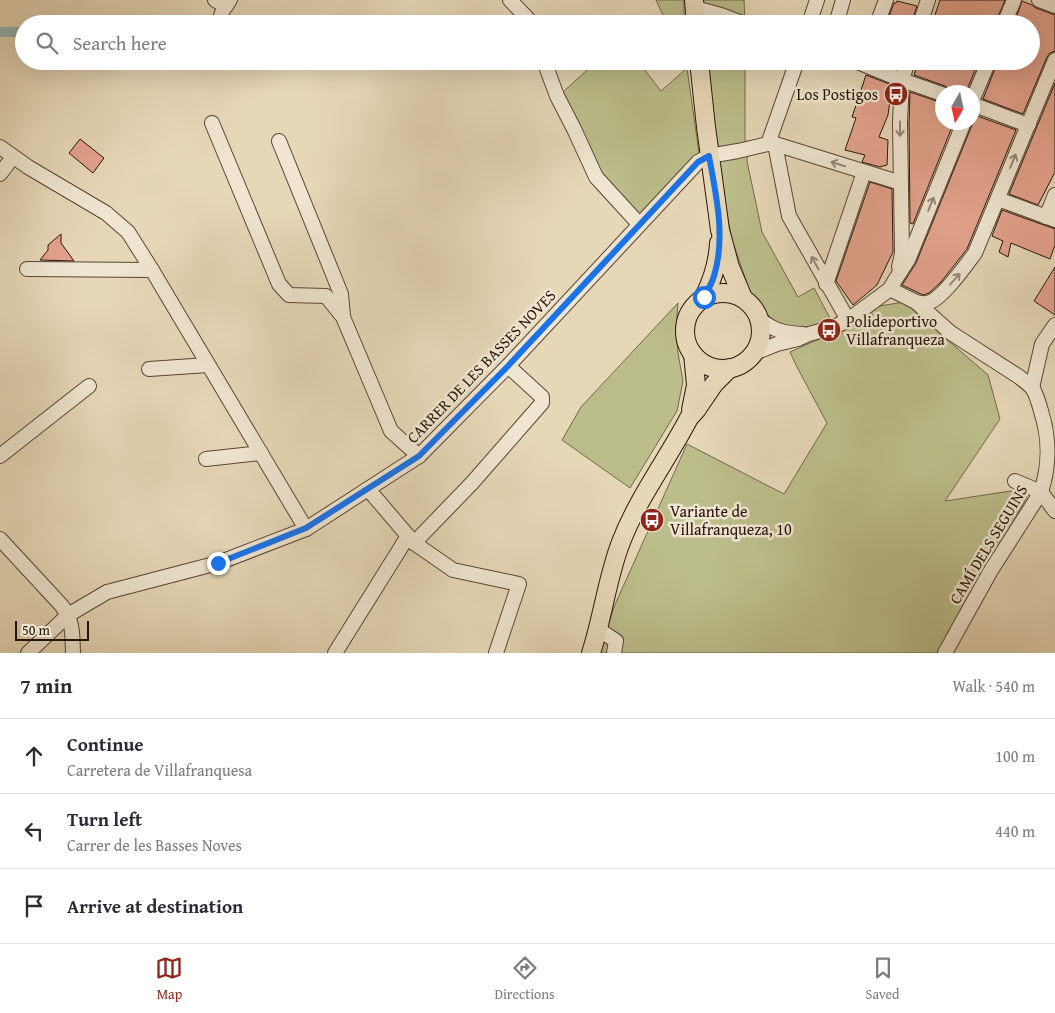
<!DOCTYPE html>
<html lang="en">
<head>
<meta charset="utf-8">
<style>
  body { margin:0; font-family:"Gentium Book Plus",serif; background:#f2f2f3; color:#2b2b33 }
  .compass { position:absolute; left:935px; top:85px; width:45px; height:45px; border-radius:50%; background:#fff; box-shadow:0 5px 20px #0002; rotate:189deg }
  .scale { position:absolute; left:15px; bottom:12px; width:74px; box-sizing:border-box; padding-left:5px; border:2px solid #28140a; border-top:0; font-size:14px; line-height:18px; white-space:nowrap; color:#28140a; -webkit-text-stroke:4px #efe5d0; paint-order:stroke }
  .stop { position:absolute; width:15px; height:15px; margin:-11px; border:4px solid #1a73e8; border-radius:50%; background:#fff }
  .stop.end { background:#1a73e8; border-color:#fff; box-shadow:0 1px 5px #0008 }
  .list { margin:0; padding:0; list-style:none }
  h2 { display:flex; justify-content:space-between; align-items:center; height:65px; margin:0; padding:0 20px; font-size:21px }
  h2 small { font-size:16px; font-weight:400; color:#7c7c81 }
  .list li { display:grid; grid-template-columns:32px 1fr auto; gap:15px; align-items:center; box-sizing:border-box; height:75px; padding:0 20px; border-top:1px solid #e1e1e2 }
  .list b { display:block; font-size:19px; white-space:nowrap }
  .list p { margin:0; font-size:16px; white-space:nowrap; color:#7c7c81 }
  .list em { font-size:16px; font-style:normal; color:#7c7c81 }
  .icon { flex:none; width:28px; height:28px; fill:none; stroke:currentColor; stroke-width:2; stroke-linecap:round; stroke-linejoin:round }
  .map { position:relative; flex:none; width:1055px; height:653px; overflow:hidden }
  .search { position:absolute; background:#fff; box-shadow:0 5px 20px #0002; left:15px; right:15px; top:15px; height:55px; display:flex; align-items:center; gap:12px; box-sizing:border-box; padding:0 18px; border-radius:28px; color:#7c7c81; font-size:19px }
  .sheet { height:290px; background:#fff }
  nav { display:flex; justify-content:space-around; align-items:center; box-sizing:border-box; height:70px; border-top:1px solid #e1e1e2; background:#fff; font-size:14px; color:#7c7c81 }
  nav a { display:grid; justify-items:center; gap:2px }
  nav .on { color:#8f2418 }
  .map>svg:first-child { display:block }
  .green { fill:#bbbd8a; stroke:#72684a }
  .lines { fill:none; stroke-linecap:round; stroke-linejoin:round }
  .canal { stroke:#97b8b3; stroke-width:10 }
  .building { fill:#e3a28c; stroke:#28140a }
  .minor-casing { stroke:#584535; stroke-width:16 }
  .major-casing { stroke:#28140a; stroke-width:20 }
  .minor { stroke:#efe5d0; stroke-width:14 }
  .major { stroke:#e6d7b7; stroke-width:18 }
  .oneway { stroke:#958777 }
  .route { stroke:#1a73e8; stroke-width:6 }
  .labels { text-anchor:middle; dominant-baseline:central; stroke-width:5; stroke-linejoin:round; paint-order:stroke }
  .poi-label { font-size:16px; fill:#28140a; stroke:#efe5d0; text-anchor:start }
  .street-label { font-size:16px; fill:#28140a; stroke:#efe5d0 }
</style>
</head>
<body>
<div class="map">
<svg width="1055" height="653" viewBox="0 0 1055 653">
  <rect width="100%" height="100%" fill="#e6d7b7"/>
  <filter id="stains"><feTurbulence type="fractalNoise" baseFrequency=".004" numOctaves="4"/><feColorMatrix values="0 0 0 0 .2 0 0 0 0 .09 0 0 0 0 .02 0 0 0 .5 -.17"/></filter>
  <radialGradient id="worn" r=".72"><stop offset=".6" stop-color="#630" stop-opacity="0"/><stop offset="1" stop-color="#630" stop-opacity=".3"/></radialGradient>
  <!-- green -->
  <g class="green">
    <polygon points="656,0 684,0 684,24 667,24"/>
    <polygon points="702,0 744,0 745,24 703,24"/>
    <polygon points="597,61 638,61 661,91 686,69 683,61 686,61 699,153 635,218 599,176 583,132 563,92"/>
    <polygon points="706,61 745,61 745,140 748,149 747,161 762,232 798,297 814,288 832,322 805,330 782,326 765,313 750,292 732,240 720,181"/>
    <polygon points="904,302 988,375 1000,419 945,501 1011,491 1027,497 939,653 599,653 614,607 687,444 784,494 827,423 797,367 790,352 873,315 867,308"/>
    <polygon points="678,303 676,327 678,353 683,381 677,411 630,488 562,440 581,407"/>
  </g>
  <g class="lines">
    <!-- canal -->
    <polyline class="canal" points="0,32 24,32"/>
  </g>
  <!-- building -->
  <g class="building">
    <polygon points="940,0 1005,0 995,24 932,24"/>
    <polygon points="897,1 917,6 911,24 886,24 894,3 896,3"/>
    <polygon points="1022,1 1032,5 1036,8 1055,15 1055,51 1050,53 1047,57 1023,114 983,99 998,61 1031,61 1031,24 1014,24"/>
    <polygon points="919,61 979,61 966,92 959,92 949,89 945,86 914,75"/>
    <polygon points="866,75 892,85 888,115 879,137 888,140 887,165 880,167 862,162 865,155 845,150 856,118 852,117"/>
    <polygon points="1055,83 1055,172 1038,205 1009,194"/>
    <polygon points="910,92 942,103 942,122 954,122 913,224 910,223 909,122"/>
    <polygon points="972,114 1016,130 967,249 941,282 929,293 923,295 902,285 916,263 972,125"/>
    <polygon points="80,139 104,158 93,173 69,153"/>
    <polygon points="870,182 892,189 893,252 877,285 853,305 836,281"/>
    <polygon points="1002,210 1055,229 1055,245 1050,259 1011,243 1008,257 999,252 1003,241 992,236"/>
    <polygon points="61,234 61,243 74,261 40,260 48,250 48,245"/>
    <polygon points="1055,267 1055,315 1034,301"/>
  </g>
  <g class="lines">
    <!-- minor casing -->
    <g class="minor-casing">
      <g id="minor">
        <polyline points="215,0 226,6"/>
        <polyline points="510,0 530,21 530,24"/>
        <polyline points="1039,0 1055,6"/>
        <polyline points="695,8 721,15 745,24"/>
        <polyline points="218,24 223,10 230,0"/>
        <polyline points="809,24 817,0"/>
        <polyline points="836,24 843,0"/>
        <polyline points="877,24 886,0"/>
        <polyline points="920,24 928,0"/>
        <polyline points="1004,24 1014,0"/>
        <polyline points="544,61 557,96 574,129 596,177 639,224"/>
        <polyline points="855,61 902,80 942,94"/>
        <polyline points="972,101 989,61"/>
        <polyline points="972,104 1025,124 1029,124"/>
        <polyline points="212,123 279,284 289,295 326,296 343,317 391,431 419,456"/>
        <polyline points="279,141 341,294 343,316"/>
        <polyline points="768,144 797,61"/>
        <polyline points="775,144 789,216 848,320"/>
        <polyline points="0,147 28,167 106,213 128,232 152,270 306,529"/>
        <polyline points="0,174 13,157"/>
        <polyline points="998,199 1055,220"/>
        <polyline points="1046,217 1055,195"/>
        <polyline points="899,267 902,253 900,122 902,80 908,61"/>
        <polyline points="27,269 152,270"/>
        <polyline points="826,284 864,172"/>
        <path d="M890,289L916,302L951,333L1018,376C1023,380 1029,384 1033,389C1037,396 1039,404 1041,411C1050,439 1050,464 1041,492L990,572L945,653"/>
        <path d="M916,302C920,303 924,304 928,303C943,298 966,265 975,253L1055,60"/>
        <path d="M760,320C776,331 783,333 803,334"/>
        <polyline points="754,353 777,344 798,339 809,334 834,327 848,320 890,289 895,280 908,260 964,122"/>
        <polyline points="149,369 208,365"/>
        <polyline points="1032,388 1042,344 1055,325"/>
        <polyline points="0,456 89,386"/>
        <polyline points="206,459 261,453"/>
        <polyline points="1015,481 1041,492"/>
        <polyline points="368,489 414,543 453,570 519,584 496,653"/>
        <polyline points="1041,492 1055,511"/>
        <path d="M0,539L62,606C74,624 72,633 73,653"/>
        <polyline points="414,543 472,483 542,403 542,397 508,366"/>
        <polyline points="598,629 616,641 614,653"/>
        <polyline points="28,653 68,615 107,592 218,563 306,529 419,456 508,366 698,162 709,156 738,151 772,143 901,183"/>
        <polyline points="335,653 408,536"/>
      </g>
    </g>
    <!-- major casing -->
    <g class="major-casing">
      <g id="major">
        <polyline points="694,0 696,24"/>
        <polyline points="699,61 706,127 720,230 730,267 743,298"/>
        <circle cx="723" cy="331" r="38"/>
        <path d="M704,297C713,279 718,263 719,243"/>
        <polyline points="691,410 696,385 693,354"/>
        <path d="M591,653C603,617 607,578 621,542C638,498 667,460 689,418L697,409L714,384L730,368"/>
      </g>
    </g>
    <!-- minor -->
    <use href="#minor" class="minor"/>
    <!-- major -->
    <use href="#major" class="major"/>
  </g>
  <!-- one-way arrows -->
  <defs><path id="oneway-shaft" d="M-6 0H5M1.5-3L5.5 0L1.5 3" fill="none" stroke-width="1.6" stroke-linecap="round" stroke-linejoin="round" transform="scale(1.25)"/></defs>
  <g class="oneway">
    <use href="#oneway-shaft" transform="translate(900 129) rotate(90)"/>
    <use href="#oneway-shaft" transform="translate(1013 161) rotate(-68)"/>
    <use href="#oneway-shaft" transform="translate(838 164) rotate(-163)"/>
    <use href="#oneway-shaft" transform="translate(931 204) rotate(-68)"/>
    <use href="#oneway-shaft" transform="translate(815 263) rotate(-119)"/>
    <use href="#oneway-shaft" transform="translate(955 279) rotate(-48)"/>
  </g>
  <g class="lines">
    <!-- route -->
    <path class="route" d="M218,563L306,528L419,456L508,366L698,162L709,156C716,195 726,237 714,276C712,283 708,290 704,297"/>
  </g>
  <!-- icons -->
  <defs>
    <g id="bus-disc" transform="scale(1.25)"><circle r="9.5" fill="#8f2418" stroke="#efe5d0"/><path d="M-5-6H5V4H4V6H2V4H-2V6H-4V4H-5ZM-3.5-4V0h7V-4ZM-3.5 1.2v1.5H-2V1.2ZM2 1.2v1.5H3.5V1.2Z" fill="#fff"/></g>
  </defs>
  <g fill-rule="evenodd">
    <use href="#bus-disc" x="896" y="94"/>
    <use href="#bus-disc" x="829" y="330"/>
    <use href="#bus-disc" x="652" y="520"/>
  </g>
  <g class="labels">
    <!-- poi labels -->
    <g class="poi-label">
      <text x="878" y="94" text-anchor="end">Los Postigos</text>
      <text x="846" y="321">Polideportivo<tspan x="846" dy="18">Villafranqueza</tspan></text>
      <text x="670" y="511">Variante de<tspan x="670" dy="18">Villafranqueza, 10</tspan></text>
    </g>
    <!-- street labels -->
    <g class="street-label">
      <text transform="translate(481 366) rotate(-46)">CARRER DE LES BASSES NOVES</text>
      <text transform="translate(988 544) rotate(-59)">CAMÍ DELS SEGUINS</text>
    </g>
  </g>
  <rect width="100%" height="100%" filter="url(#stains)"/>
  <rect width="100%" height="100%" fill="url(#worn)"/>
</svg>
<svg class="compass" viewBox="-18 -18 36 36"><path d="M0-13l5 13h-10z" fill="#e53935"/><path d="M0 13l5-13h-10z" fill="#7c7c81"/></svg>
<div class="scale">50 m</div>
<div class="stop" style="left:704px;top:297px"></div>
<div class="stop end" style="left:218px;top:563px"></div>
<div class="search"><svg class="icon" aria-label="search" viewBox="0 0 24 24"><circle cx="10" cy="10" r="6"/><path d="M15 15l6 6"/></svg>Search here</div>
</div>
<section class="sheet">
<h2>7 min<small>Walk · 540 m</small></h2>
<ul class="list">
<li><svg class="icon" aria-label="ahead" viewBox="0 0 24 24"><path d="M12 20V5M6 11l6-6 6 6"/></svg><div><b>Continue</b><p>Carretera de Villafranquesa</p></div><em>100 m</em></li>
<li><svg class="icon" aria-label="left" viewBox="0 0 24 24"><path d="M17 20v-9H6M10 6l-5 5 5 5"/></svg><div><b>Turn left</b><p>Carrer de les Basses Noves</p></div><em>440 m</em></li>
<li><svg class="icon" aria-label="arrive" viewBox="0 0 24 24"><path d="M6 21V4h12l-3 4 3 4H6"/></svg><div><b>Arrive at destination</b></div></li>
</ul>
</section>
<nav>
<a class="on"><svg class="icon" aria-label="map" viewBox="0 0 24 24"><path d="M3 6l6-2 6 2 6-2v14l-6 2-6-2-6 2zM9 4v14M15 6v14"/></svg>Map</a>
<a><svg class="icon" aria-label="directions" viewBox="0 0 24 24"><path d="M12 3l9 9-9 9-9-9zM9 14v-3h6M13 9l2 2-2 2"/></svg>Directions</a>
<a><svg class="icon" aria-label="saved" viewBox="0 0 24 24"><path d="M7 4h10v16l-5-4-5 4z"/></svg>Saved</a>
</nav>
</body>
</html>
